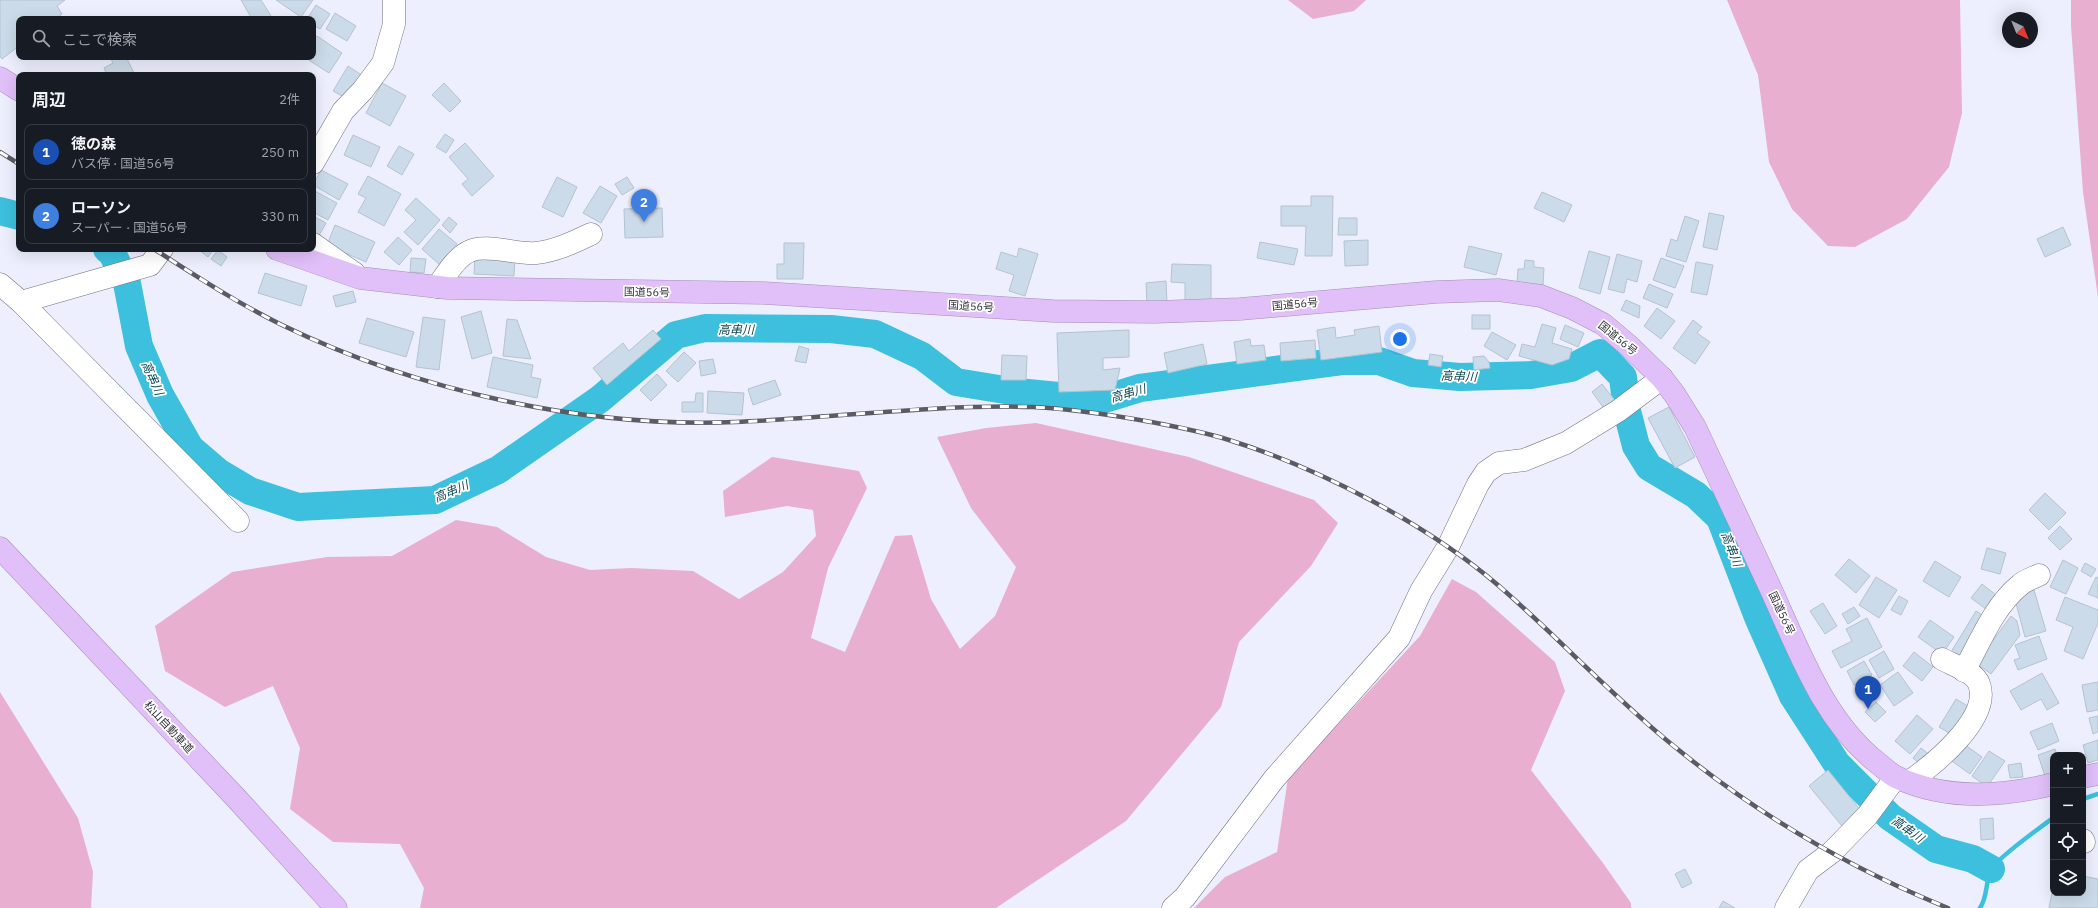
<!DOCTYPE html>
<html lang="ja">
<head>
<meta charset="utf-8">
<style>
  body { margin:0; font-family:"IBM Plex Sans","Noto Sans JP",sans-serif; background:#242831; color:#f1f3f6 }
  .controls { position:absolute; right:12px; bottom:12px; display:grid; overflow:hidden; border-radius:8px; box-shadow:0 4px 16px #0002 }
  .controls button { width:36px; height:36px; display:grid; place-items:center; padding:0; border:0; border-bottom:1px solid #363941; background:#171b24; color:#f1f3f6; font:20px sans-serif }
  .compass { position:absolute; left:2002px; top:12px; width:36px; height:36px; border-radius:50%; background:#171b24; box-shadow:0 4px 16px #0002; rotate:137deg }
  .you { position:absolute; left:1400px; top:339px; width:14px; height:14px; margin:-10px; border:3px solid #fff; border-radius:50%; background:#1a73e8; box-shadow:0 0 0 6px #1a73e833 }
  .badge { display:grid; place-items:center; width:26px; height:26px; border-radius:50%; background:#708231; color:#fff; font-size:13px; font-weight:700 }
  .pin { position:absolute; translate:-50% -33px; filter:drop-shadow(0 1px 2px #0008) }
  .pin::after { content:''; position:absolute; top:21px; width:14px; height:12px; background:inherit; clip-path:polygon(0 0,100% 0,50% 100%) }
  .list { margin:0; padding:0; list-style:none }
  h2 { display:flex; justify-content:space-between; align-items:center; height:52px; margin:0; padding:0 16px; font-size:17px }
  h2 small { font-size:13px; font-weight:400; color:#9ea1a6 }
  .list li { display:grid; grid-template-columns:26px 1fr auto; gap:12px; align-items:center; box-sizing:border-box; height:56px; margin:0 8px 8px; padding:0 8px; border:1px solid #363941; border-radius:8px }
  .list b { display:block; font-size:15px; white-space:nowrap }
  .list p { margin:0; font-size:13px; white-space:nowrap; color:#9ea1a6 }
  .list em { font-size:13px; font-style:normal; color:#9ea1a6 }
  .icon { flex:none; width:22px; height:22px; fill:none; stroke:currentColor; stroke-width:2; stroke-linecap:round; stroke-linejoin:round }
  .map { position:relative; flex:none; width:2098px; height:908px; overflow:hidden }
  .search { position:absolute; background:#171b24; box-shadow:0 4px 16px #0002; left:16px; top:16px; width:300px; height:44px; display:flex; align-items:center; gap:10px; box-sizing:border-box; padding:0 14px; border-radius:8px; color:#9ea1a6; font-size:15px }
  .panel { position:absolute; background:#171b24; box-shadow:0 4px 16px #0002; left:16px; top:72px; width:300px; height:180px; border-radius:8px }
  .map>svg:first-child { display:block }
  .green { fill:#e8afd0 }
  .lines { fill:none; stroke-linecap:round; stroke-linejoin:round }
  .stream { stroke:#3cc0dd; stroke-width:4.5 }
  .river { stroke:#3cc0dd; stroke-width:28 }
  .building { fill:#ccdbe9; stroke:#b4c3d1 }
  .minor-casing { stroke:#717384; stroke-width:23 }
  .highway-casing { stroke:#a48eb6; stroke-width:23 }
  .minor { stroke:#fff; stroke-width:22 }
  .highway { stroke:#e1bff9; stroke-width:22 }
  .rail-casing { stroke:#5a5b64; stroke-width:4.5 }
  .rail { stroke:#fff; stroke-width:3; stroke-dasharray:9; stroke-linecap:butt }
  .labels { text-anchor:middle; dominant-baseline:central; stroke-width:3.5; stroke-linejoin:round; paint-order:stroke }
  .street-label { font-size:11px; fill:#32333a; stroke:#fff }
  .water-label { font-size:12px; font-style:italic; fill:#0f4754; stroke:#fff }
</style>
</head>
<body>
<div class="map">
<svg width="2098" height="908" viewBox="0 0 2098 908">
  <rect width="100%" height="100%" fill="#edeffe"/>
  <!-- green -->
  <g class="green">
    <polygon points="1288,0 1366,0 1354,11 1313,19"/>
    <polygon points="1727,0 1960,0 1962,113 1949,167 1907,219 1855,247 1828,246 1792,209 1769,162 1758,75"/>
    <polygon points="2071,0 2098,0 2098,297 2083,192 2071,26"/>
    <polygon points="1036,423 1189,457 1314,500 1338,523 1311,566 1239,642 1221,707 1126,821 996,908 420,908 424,888 400,844 333,842 290,809 300,748 273,686 225,707 165,671 155,626 232,572 327,557 392,556 456,520 497,527 546,557 590,570 631,568 693,571 739,599 783,572 816,536 813,510 787,506 725,517 723,491 772,457 859,471 867,488 828,568 811,638 845,652 895,536 912,535 931,599 960,649 995,616 1016,567 971,508 937,437 986,428"/>
    <polygon points="1452,579 1476,592 1555,662 1565,691 1531,770 1603,863 1631,903 1631,908 1194,908 1225,877 1277,852 1288,778 1420,636"/>
    <polygon points="0,692 78,818 93,872 91,908 0,908"/>
  </g>
  <g class="lines">
    <!-- stream -->
    <g class="stream">
      <polyline points="2083,799 2098,794"/>
      <path d="M1980,908C1988,896 1985,883 1991,870C1995,860 2042,826 2053,818"/>
    </g>
    <!-- river -->
    <g class="river">
      <polyline points="0,211 19,216"/>
      <polyline points="107,249 112,253 127,283 139,346 160,395 190,448 218,472 250,491 298,507 435,500 498,470 600,399 676,335 705,328 831,329 875,334 922,356 956,382 1017,392 1101,400 1140,388 1342,361 1379,361 1413,373 1460,377 1531,375 1571,368 1600,353 1623,377 1627,411 1636,446 1649,467 1696,495 1720,518 1758,617 1793,696 1837,764 1890,817 1936,849 1973,859 1991,869"/>
    </g>
  </g>
  <!-- building -->
  <g class="building">
    <polygon points="0,0 65,0 57,6 62,14 55,19 19,19 19,46 2,59 0,56"/>
    <polygon points="241,0 261,0 273,19 252,19"/>
    <polygon points="276,0 313,0 301,17"/>
    <polygon points="316,5 330,14 320,29 313,25 313,19 307,19"/>
    <polygon points="335,13 356,26 347,41 326,29"/>
    <polygon points="317,36 342,53 329,73 304,57 313,57 313,42"/>
    <polygon points="110,57 126,57 135,75 107,75 104,68 113,63"/>
    <polygon points="348,66 363,76 349,100 333,91"/>
    <polygon points="382,83 406,96 390,126 366,113"/>
    <polygon points="444,83 461,101 450,112 432,95"/>
    <polygon points="445,134 454,140 446,153 436,147"/>
    <polygon points="353,135 380,147 371,167 344,155"/>
    <polygon points="465,143 494,176 472,196 462,184 468,179 449,157"/>
    <polygon points="399,146 414,154 402,175 387,166"/>
    <polygon points="321,170 348,184 339,200 313,185"/>
    <polygon points="368,176 401,194 384,226 358,212 366,198 358,194"/>
    <polygon points="557,177 577,187 563,217 542,207"/>
    <polygon points="627,177 634,188 622,195 615,184"/>
    <polygon points="600,186 617,196 601,223 583,213"/>
    <polygon points="313,190 337,203 328,220 313,212"/>
    <polygon points="1542,192 1572,205 1564,222 1534,208"/>
    <polygon points="1311,196 1333,196 1332,256 1305,256 1306,226 1281,226 1281,206 1311,206"/>
    <polygon points="416,198 440,220 418,245 404,232 416,220 405,210"/>
    <polygon points="662,208 663,237 625,238 624,209"/>
    <polygon points="1709,213 1724,216 1717,250 1703,247"/>
    <polygon points="313,216 326,223 318,237 313,234"/>
    <polygon points="1685,216 1699,221 1686,262 1666,256 1671,239 1677,241"/>
    <polygon points="449,217 457,224 450,233 442,225"/>
    <polygon points="1339,218 1357,218 1357,235 1338,235"/>
    <polygon points="335,225 375,242 366,262 327,245"/>
    <polygon points="2063,227 2071,245 2045,257 2037,239"/>
    <polygon points="439,229 457,244 440,265 422,249"/>
    <polygon points="398,237 412,250 399,265 384,252"/>
    <polygon points="1368,240 1368,265 1345,266 1344,241"/>
    <polygon points="1260,242 1298,249 1294,265 1257,258"/>
    <polygon points="784,243 804,243 803,279 777,279 777,264 784,264"/>
    <polygon points="1469,246 1502,254 1496,275 1464,267"/>
    <polygon points="1019,248 1038,254 1025,296 1009,291 1014,275 996,269 1001,252 1017,257"/>
    <polygon points="198,249 214,249 208,257"/>
    <polygon points="218,250 227,257 221,266 211,259"/>
    <polygon points="1589,251 1610,257 1600,294 1579,288"/>
    <polygon points="1617,254 1642,261 1637,282 1627,279 1624,293 1608,289"/>
    <polygon points="475,256 515,258 514,276 474,274"/>
    <polygon points="411,258 426,259 424,273 410,272"/>
    <polygon points="1661,258 1684,266 1675,288 1653,280"/>
    <polygon points="1525,260 1534,261 1534,267 1544,268 1543,285 1517,283 1518,269 1524,269"/>
    <polygon points="1696,262 1713,265 1707,295 1691,292"/>
    <polygon points="1172,264 1211,265 1211,303 1185,303 1185,283 1171,282"/>
    <polygon points="265,273 307,286 301,306 258,293"/>
    <polygon points="1166,281 1167,303 1147,304 1146,283"/>
    <polygon points="1649,284 1673,294 1667,308 1643,298"/>
    <polygon points="353,291 356,302 336,307 333,296"/>
    <polygon points="1626,300 1640,306 1639,318 1621,310"/>
    <polygon points="1657,308 1675,321 1661,339 1644,326"/>
    <polygon points="481,311 492,353 472,359 461,317"/>
    <rect x="1472" y="315" width="18" height="14"/>
    <polygon points="423,317 445,320 439,370 416,367"/>
    <polygon points="367,318 414,332 406,357 359,343"/>
    <polygon points="507,319 517,320 531,359 503,356"/>
    <polygon points="1693,320 1702,327 1697,333 1710,342 1695,364 1673,348"/>
    <polygon points="1542,324 1556,328 1552,343 1572,349 1569,359 1552,365 1519,356 1522,344 1535,347"/>
    <polygon points="1565,325 1584,333 1578,347 1560,339"/>
    <polygon points="1379,326 1382,352 1321,360 1317,330 1335,327 1336,338 1355,335 1354,330"/>
    <polygon points="653,330 661,339 607,385 593,368 623,343 629,351"/>
    <polygon points="1129,330 1129,357 1103,358 1103,370 1120,368 1115,390 1059,392 1057,333"/>
    <polygon points="1492,332 1516,345 1507,360 1484,346"/>
    <polygon points="1250,339 1251,346 1264,345 1266,360 1237,364 1234,342"/>
    <polygon points="1315,340 1316,358 1281,361 1280,343"/>
    <polygon points="1203,344 1207,364 1168,373 1164,353"/>
    <polygon points="799,346 809,349 806,363 795,361"/>
    <polygon points="684,352 696,363 678,382 666,371"/>
    <polygon points="1430,354 1443,356 1441,367 1428,365"/>
    <polygon points="1002,355 1027,356 1026,380 1001,380"/>
    <polygon points="1484,356 1489,362 1490,368 1474,370 1473,357"/>
    <polygon points="493,357 533,365 531,377 541,379 537,398 487,387"/>
    <polygon points="713,359 716,373 701,376 699,361"/>
    <polygon points="657,374 667,385 651,401 640,390"/>
    <polygon points="775,380 781,395 753,405 748,389"/>
    <polygon points="1602,384 1617,403 1606,411 1592,392"/>
    <polygon points="708,391 744,393 742,415 707,413"/>
    <polygon points="696,393 703,393 703,412 682,412 682,402 695,402"/>
    <polygon points="1669,407 1695,457 1675,468 1648,418"/>
    <polygon points="2045,493 2066,513 2049,530 2029,510"/>
    <polygon points="2060,526 2072,539 2060,550 2048,538"/>
    <polygon points="1987,548 2006,553 2000,574 1981,569"/>
    <polygon points="1849,559 1870,576 1856,593 1835,575"/>
    <polygon points="2063,560 2078,568 2066,594 2050,587"/>
    <polygon points="1935,561 1961,577 1949,597 1923,581"/>
    <polygon points="2085,563 2096,569 2091,577 2081,571"/>
    <polygon points="1876,577 1897,590 1879,618 1859,605"/>
    <polygon points="2096,577 2098,578 2098,598 2088,594"/>
    <polygon points="1982,584 2000,598 1990,612 1971,598"/>
    <polygon points="2034,590 2046,631 2025,637 2014,596"/>
    <polygon points="1899,596 1908,601 1901,615 1891,610"/>
    <polygon points="2065,597 2098,610 2098,623 2083,659 2064,651 2073,627 2056,620"/>
    <polygon points="1823,603 1837,626 1825,634 1810,611"/>
    <polygon points="1854,607 1860,616 1848,624 1842,614"/>
    <polygon points="1976,611 1989,619 1961,665 1948,657"/>
    <polygon points="2011,616 2017,621 2020,635 1991,674 1976,663"/>
    <polygon points="1867,618 1882,647 1841,668 1832,651 1852,641 1846,629"/>
    <polygon points="1930,620 1954,637 1942,654 1918,637"/>
    <polygon points="2039,636 2047,659 2018,670 2014,660 2020,658 2015,645"/>
    <polygon points="1884,651 1894,669 1879,678 1869,660"/>
    <polygon points="1914,652 1933,667 1922,681 1903,666"/>
    <polygon points="1864,661 1872,675 1854,685 1847,671"/>
    <polygon points="1898,672 1913,693 1894,706 1880,685"/>
    <polygon points="2042,673 2059,703 2047,710 2041,699 2021,710 2010,691"/>
    <polygon points="2098,682 2098,710 2087,712 2082,685"/>
    <polygon points="1956,699 1971,708 1954,736 1939,727"/>
    <polygon points="1876,702 1886,712 1875,722 1865,712"/>
    <polygon points="1917,715 1933,729 1910,754 1895,741"/>
    <polygon points="2098,716 2098,732 2093,734 2089,718"/>
    <polygon points="2052,723 2059,741 2038,750 2030,732"/>
    <polygon points="2098,740 2098,760 2088,763 2083,745"/>
    <polygon points="1961,742 1982,757 1970,774 1949,759"/>
    <polygon points="1921,748 1931,756 1922,766 1913,758"/>
    <polygon points="2055,749 2057,755 2053,755 2053,776 2046,779 2038,755"/>
    <polygon points="1989,751 2005,761 1987,787 1972,776"/>
    <polygon points="2021,763 2023,777 2010,778 2008,765"/>
    <polygon points="1828,770 1861,811 1842,826 1809,786"/>
    <polygon points="1993,818 1994,839 1981,840 1980,819"/>
    <polygon points="1685,869 1692,883 1682,888 1675,874"/>
    <polygon points="2083,876 2098,879 2098,908 2049,908 2053,888 2053,893 2083,893"/>
    <polygon points="1723,901 1735,908 1719,908"/>
  </g>
  <g class="lines">
    <!-- minor casing -->
    <g class="minor-casing">
      <g id="minor">
        <polyline points="313,163 343,111 363,90 383,63 394,24 394,0"/>
        <polyline points="313,244 354,273"/>
        <polyline points="0,284 21,302 150,265 162,249"/>
        <path d="M437,287C446,275 456,257 470,251C486,243 518,255 536,253C556,251 574,242 591,234"/>
        <polyline points="21,302 238,521"/>
        <path d="M1964,671C1980,642 1994,606 2020,585C2025,580 2033,578 2039,575"/>
        <path d="M1910,781C1933,765 1992,718 1979,684C1975,672 1953,665 1942,659"/>
        <polyline points="2083,840 2084,842"/>
        <polyline points="1173,908 1185,897 1274,779 1399,638 1421,591 1448,547 1478,484 1486,472 1499,463 1524,460 1566,443 1618,411 1662,378"/>
        <polyline points="1786,908 1808,870 1832,852 1867,816 1896,777"/>
      </g>
    </g>
    <!-- highway casing -->
    <g class="highway-casing">
      <g id="highway">
        <polyline points="0,78 19,90"/>
        <path d="M277,249L360,278L447,288L764,293L1053,311L1155,312L1240,309L1436,292L1498,290L1541,296L1572,308L1603,324L1628,345L1662,378L1675,395L1695,427C1719,479 1744,531 1768,583C1798,647 1822,720 1879,764C1884,768 1890,774 1896,777C1945,800 2002,797 2053,784"/>
        <polyline points="0,548 237,799 336,908"/>
        <polyline points="2083,777 2098,774"/>
      </g>
    </g>
    <!-- minor -->
    <use href="#minor" class="minor"/>
    <!-- highway -->
    <use href="#highway" class="highway"/>
    <!-- rail casing -->
    <g class="rail-casing">
      <g id="rail">
        <polyline points="0,152 19,164"/>
        <path d="M154,249C196,276 237,303 282,325C418,391 584,428 735,422C834,418 934,404 1033,407C1073,409 1112,415 1151,422C1177,427 1204,432 1229,440C1319,468 1427,524 1499,586C1559,638 1613,697 1675,747C1757,814 1849,868 1948,908"/>
      </g>
    </g>
    <!-- rail -->
    <use href="#rail" class="rail"/>
  </g>
  <g class="labels">
    <!-- street labels -->
    <g class="street-label">
      <text transform="translate(647 292) rotate(1)">国道56号</text>
      <text transform="translate(1295 304) rotate(-5)">国道56号</text>
      <text transform="translate(971 306) rotate(4)">国道56号</text>
      <text transform="translate(1618 338) rotate(39)">国道56号</text>
      <text transform="translate(1782 613) rotate(65)">国道56号</text>
      <text transform="translate(169 727) rotate(47)">松山自動車道</text>
    </g>
    <!-- water labels -->
    <g class="water-label">
      <text x="736" y="329">高串川</text>
      <text transform="translate(1459 376) rotate(2)">高串川</text>
      <text transform="translate(153 378) rotate(66)">高串川</text>
      <text transform="translate(1128 393) rotate(-16)">高串川</text>
      <text transform="translate(451 491) rotate(-23)">高串川</text>
      <text transform="translate(1732 549) rotate(69)">高串川</text>
      <text transform="translate(1908 829) rotate(35)">高串川</text>
    </g>
  </g>
</svg>
<div class="controls">
<button>+</button>
<button>−</button>
<button><svg class="icon" aria-label="locate" viewBox="0 0 24 24"><circle cx="12" cy="12" r="6"/><path d="M12 2v4M12 18v4M2 12h4M18 12h4"/></svg></button>
<button><svg class="icon" aria-label="layers" viewBox="0 0 24 24"><path d="M12 4l9 5-9 5-9-5zM3 14l9 5 9-5"/></svg></button>
</div>
<svg class="compass" viewBox="-18 -18 36 36"><path d="M0-13l5 13h-10z" fill="#e53935"/><path d="M0 13l5-13h-10z" fill="#9ea1a6"/></svg>
<div class="you"></div>
<div class="pin badge" style="left:1868px;top:709px;background:#1a4fb4">1</div>
<div class="pin badge" style="left:644px;top:222px;background:#3f7fe0">2</div>
<div class="search"><svg class="icon" aria-label="search" viewBox="0 0 24 24"><circle cx="10" cy="10" r="6"/><path d="M15 15l6 6"/></svg>ここで検索</div>
<section class="panel">
<h2>周辺<small>2件</small></h2>
<ul class="list">
<li><span class="badge" style="background:#1a4fb4">1</span><div><b>徳の森</b><p>バス停 · 国道56号</p></div><em>250 m</em></li>
<li><span class="badge" style="background:#3f7fe0">2</span><div><b>ローソン</b><p>スーパー · 国道56号</p></div><em>330 m</em></li>
</ul>
</section>
</div>
</body>
</html>
